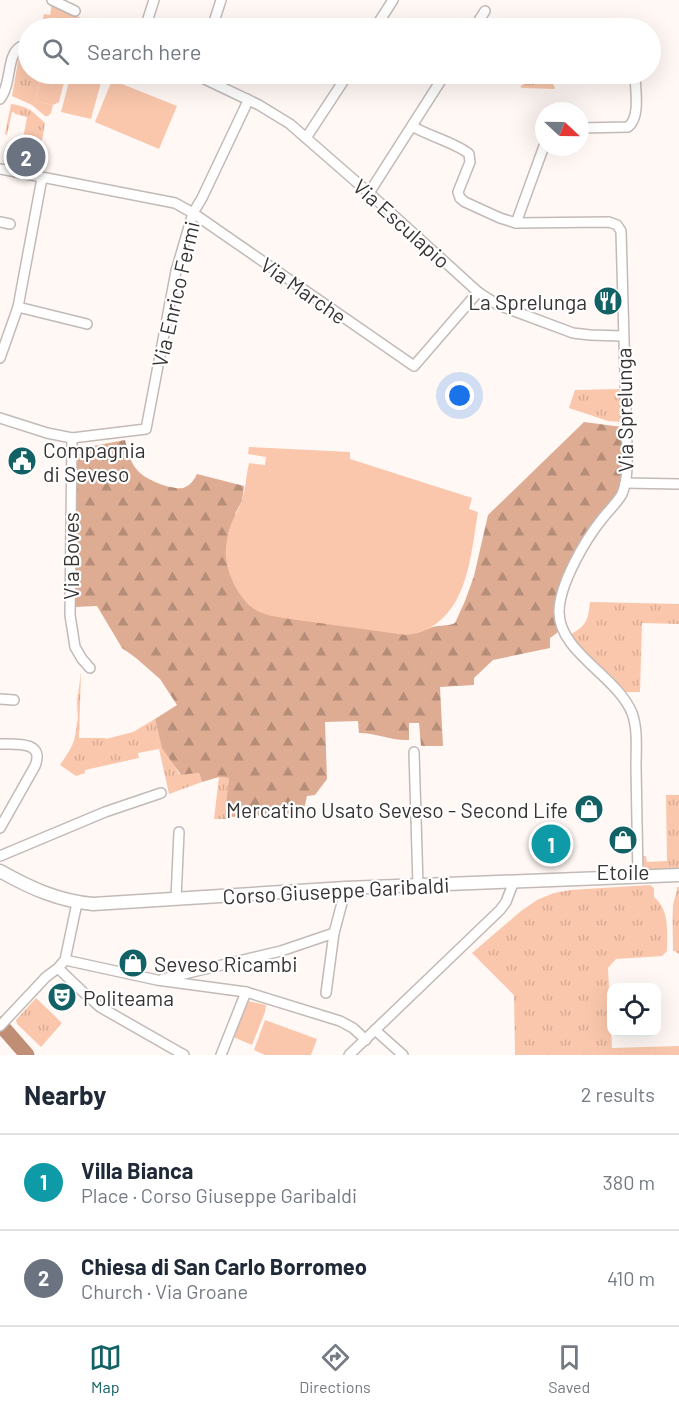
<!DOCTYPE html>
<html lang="en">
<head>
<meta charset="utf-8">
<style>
  body { margin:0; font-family:Barlow,sans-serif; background:#f6f6f7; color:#1f2937 }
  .controls { position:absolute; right:18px; bottom:18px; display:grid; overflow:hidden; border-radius:12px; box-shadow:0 6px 24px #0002 }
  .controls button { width:54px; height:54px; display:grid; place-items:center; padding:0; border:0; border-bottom:2px solid #e0e1e3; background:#fff; color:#1f2937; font:30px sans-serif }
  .compass { position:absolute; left:535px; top:102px; width:54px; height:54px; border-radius:50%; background:#fff; box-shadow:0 6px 24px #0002; rotate:112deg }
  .you { position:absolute; left:460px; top:396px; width:21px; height:21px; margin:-15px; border:4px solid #fff; border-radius:50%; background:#1a73e8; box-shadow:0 0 0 9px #1a73e833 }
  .badge { display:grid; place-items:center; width:39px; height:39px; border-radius:50%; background:#126265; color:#fff; font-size:20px; font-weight:700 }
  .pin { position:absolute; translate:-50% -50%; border:3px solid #fff; box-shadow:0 2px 6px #0006 }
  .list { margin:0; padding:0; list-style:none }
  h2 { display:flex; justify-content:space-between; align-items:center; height:78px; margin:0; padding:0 24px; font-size:26px }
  h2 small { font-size:20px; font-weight:400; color:#747a83 }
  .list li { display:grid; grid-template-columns:39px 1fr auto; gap:18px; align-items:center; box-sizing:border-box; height:96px; padding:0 24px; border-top:2px solid #e0e1e3 }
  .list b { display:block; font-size:22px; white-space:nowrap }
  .list p { margin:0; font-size:20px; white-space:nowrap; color:#747a83 }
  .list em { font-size:20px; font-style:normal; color:#747a83 }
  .icon { flex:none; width:33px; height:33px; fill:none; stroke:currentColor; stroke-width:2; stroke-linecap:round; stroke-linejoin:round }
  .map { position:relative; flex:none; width:679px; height:1055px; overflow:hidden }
  .search { position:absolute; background:#fff; box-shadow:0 6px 24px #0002; left:18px; right:18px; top:18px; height:66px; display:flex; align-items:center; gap:15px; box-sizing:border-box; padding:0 21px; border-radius:33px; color:#747a83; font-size:22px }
  .sheet { height:270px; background:#fff }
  nav { display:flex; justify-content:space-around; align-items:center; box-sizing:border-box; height:84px; border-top:2px solid #e0e1e3; background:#fff; font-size:16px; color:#747a83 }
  nav a { display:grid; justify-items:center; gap:3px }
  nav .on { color:#126265 }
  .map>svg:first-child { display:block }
  .grass { fill:url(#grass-tufts) }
  .forest { fill:url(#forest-firs) }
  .garden { fill:#fac7ac }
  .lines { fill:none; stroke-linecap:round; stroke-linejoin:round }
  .river { stroke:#bf8e75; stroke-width:15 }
  .minor-casing { stroke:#c2bab6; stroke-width:12 }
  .secondary-casing { stroke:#c2bab6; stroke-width:15 }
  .minor { stroke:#fff; stroke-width:9 }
  .secondary { stroke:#fff; stroke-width:12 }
  .labels { text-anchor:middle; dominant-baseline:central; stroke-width:4.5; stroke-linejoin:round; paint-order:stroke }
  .street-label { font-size:21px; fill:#373433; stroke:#fff }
  .poi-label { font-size:21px; fill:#373433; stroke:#fff; text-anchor:start }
</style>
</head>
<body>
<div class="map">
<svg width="679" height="1055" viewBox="0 0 679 1055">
  <defs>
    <pattern id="grass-tufts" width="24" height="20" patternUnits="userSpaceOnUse" patternTransform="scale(1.5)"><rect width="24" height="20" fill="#fac7ac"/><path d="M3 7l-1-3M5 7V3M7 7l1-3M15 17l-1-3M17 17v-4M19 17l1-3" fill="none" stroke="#d7ac94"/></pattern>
    <pattern id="forest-firs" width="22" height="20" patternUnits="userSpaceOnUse" patternTransform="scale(1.5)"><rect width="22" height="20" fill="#deac92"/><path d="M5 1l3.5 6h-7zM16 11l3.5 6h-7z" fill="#b58d78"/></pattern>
  </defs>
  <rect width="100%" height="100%" fill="#fff8f5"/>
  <!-- grass -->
  <g class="grass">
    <polygon points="52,3 87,21 85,28 41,28 44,14 50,15"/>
    <polygon points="25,53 28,53 28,74 42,74 35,101 53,105 51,113 48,116 45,116 32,105 12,96 19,56"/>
    <polygon points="544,74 552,74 553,85 554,85 555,89 523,88 520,87 530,77 535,82"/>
    <path d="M11,104C29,107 31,110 45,123L42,141L38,140L36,150L28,148V146L22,145L27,117L15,114V113L12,112L7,135L5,134Z"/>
    <polygon points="621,389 622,419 620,422 608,421 569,408 575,390"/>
    <path d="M590,602L679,604V624L642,623L640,692H625L568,636C586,626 588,622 590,602Z"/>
    <path d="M81,672L79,738H105L106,739L133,732L155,719L162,747L170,757L179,774C186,776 192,771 199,773L202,782L169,794L159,749L138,753L139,758L85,770V773L76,776L60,765C72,747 75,744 77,722L78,720L77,702Z"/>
    <polygon points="219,777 229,778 224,819 214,819"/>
    <polygon points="666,795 679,795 679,870 649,871 643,867 641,856 646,856 647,862 667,861"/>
    <path d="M650,885L654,888V897C670,910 667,932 667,951L662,956L616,959L608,968L612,1048L679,1046V1055H515L514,995L472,953L521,911L537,900L554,893L570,890Z"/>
    <path d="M677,887H679V954L673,950C673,935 672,921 673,906C674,898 677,894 677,887Z"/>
    <polygon points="36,998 62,1023 41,1047 17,1024 16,1020"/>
  </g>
  <!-- forest -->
  <path class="forest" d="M584,422L622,427L624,468L619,492L563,578L556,600L559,629L557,633L550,638V648L493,660L474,678V685L440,687L443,746H421L419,723H409V740C392,741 376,733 359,733L358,721L325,722L327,779L315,795L307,796L303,813L230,817V819H224L229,778L219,777L202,782L199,773H196L181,775L162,748L155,719L177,705L160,679L136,658L122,648L97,606L74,607L76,469C78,462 78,453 83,448L125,440C128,451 130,463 138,471C146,480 172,490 183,488C190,486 194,480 197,474L244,486L242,501L235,514L428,629C436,624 447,627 455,623L465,601L474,576L488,515Z"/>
  <!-- garden -->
  <g class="garden">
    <polygon points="42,74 66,74 59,102 53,105 35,101"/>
    <polygon points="71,74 96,74 103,75 91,119 61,112"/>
    <polygon points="112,80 177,106 159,149 95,122"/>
    <path d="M249,447L350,452V459L472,498L469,509L478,512C471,552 469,607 428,629C421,633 413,634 406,635L283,618C273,616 264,615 256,610C240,601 228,576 226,558C225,549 227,539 229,530C232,519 239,510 242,500C246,488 246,475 249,463L265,465L266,457L248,454Z"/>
    <polygon points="248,1001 266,1005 265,1012 252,1045 233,1037"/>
    <polygon points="265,1020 317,1039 311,1055 265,1055 254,1050"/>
  </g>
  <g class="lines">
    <!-- river -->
    <polyline class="river" points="0,1024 27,1055"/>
    <!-- minor casing -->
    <g class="minor-casing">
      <g id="minor">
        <polyline points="52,0 75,11"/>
        <polyline points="145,28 154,0"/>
        <polyline points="212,28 221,0"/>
        <polyline points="375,28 393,0"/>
        <polyline points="474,28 485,11"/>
        <polyline points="194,74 259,105 290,124 369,193 478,292 498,305 573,333 590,335 623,336"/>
        <polyline points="505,74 515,77 525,74"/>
        <path d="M0,99C12,84 6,56 20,47L28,48"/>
        <path d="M412,126C428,136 457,143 469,154L470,162L458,192L460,198L465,202L500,218L516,223L609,222L617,225L621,231L627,449C627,464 628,479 622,494C617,503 609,510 602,519C585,540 559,585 559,612C559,652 617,676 632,713C638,729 636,750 636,767C637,804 637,840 638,876"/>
        <path d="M580,128L628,127C641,117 635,89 635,74"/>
        <polyline points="306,138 348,74"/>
        <polyline points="0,169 175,203 193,213 414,366 478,292"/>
        <polyline points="369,193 445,74"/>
        <polyline points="0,222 10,224"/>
        <polyline points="516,223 544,146"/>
        <polyline points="18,307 87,324"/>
        <polyline points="0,358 18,307 42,178"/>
        <polyline points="0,418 47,433 72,438 146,429 176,271 193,213 202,198 247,103 247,99"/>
        <polyline points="72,438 70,615 75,647 82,659 90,668"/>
        <polyline points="625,483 679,484"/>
        <polyline points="0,699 14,700"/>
        <path d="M0,744C16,744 45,741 35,766L0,828"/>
        <polyline points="414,752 418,885"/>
        <polyline points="0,856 105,812 161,793"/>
        <polyline points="176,899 179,832"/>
        <polyline points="65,960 157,980 246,992 340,1021 353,1028 366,1040"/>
        <polyline points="58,968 82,991 100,1007 184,1055"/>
        <polyline points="163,979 281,951 334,933"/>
        <polyline points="326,993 334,933 346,888"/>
        <polyline points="0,1026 46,977 58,968 65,960 77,903"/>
        <polyline points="375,1030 403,1055"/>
        <polyline points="221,1055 246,992"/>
        <polyline points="349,1055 500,910 506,902 514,881"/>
      </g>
    </g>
    <!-- secondary casing -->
    <g class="secondary-casing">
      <path id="secondary" d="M0,871C30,888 59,901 93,904L346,888L679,875"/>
    </g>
    <!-- minor -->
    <use href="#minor" class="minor"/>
    <!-- secondary -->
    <use href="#secondary" class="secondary"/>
  </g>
  <!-- icons -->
  <defs>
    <g id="restaurant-disc" transform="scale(1.5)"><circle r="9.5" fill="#126265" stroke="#fff"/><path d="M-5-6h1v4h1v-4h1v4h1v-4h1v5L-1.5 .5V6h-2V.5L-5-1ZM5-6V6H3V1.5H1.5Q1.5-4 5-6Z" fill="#fff"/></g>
    <g id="civic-disc" transform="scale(1.5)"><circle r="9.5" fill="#126265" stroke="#fff"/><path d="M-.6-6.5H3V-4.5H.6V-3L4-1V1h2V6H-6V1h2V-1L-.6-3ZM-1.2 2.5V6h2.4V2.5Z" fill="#fff"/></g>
    <g id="shop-disc" transform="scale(1.5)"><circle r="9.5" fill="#126265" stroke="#fff"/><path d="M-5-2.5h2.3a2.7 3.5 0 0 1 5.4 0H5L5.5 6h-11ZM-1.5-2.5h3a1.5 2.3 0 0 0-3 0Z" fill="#fff"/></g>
    <g id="theatre-disc" transform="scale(1.5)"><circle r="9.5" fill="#126265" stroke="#fff"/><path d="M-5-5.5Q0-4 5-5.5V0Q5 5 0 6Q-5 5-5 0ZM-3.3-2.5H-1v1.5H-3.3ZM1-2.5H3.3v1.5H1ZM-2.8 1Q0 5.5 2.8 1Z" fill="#fff"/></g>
  </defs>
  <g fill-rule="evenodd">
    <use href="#restaurant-disc" x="608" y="301"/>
    <use href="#civic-disc" x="22" y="461"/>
    <use href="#shop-disc" x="589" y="809"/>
    <use href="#shop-disc" x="623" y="840"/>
    <use href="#shop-disc" x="133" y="963"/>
    <use href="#theatre-disc" x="62" y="997"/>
  </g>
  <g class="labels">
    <!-- street labels -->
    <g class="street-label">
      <text transform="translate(402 223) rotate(42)">Via Esculapio</text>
      <text transform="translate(304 290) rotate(35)">Via Marche</text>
      <text transform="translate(175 294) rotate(-77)">Via Enrico Fermi</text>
      <text transform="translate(624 410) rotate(-91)">Via Sprelunga</text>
      <text transform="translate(70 556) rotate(-90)">Via Boves</text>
      <text transform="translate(336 890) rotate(-3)">Corso Giuseppe Garibaldi</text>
    </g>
    <!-- poi labels -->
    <g class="poi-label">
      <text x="587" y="301" text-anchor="end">La Sprelunga</text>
      <text x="43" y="449">Compagnia<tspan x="43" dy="24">di Seveso</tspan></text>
      <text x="568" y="809" text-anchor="end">Mercatino Usato Seveso - Second Life</text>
      <text x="623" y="871" text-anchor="middle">Etoile</text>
      <text x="154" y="963">Seveso Ricambi</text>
      <text x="83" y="997">Politeama</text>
    </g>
  </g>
</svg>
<div class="controls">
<button><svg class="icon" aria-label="locate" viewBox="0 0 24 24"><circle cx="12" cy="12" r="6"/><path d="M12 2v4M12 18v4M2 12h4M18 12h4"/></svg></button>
</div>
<svg class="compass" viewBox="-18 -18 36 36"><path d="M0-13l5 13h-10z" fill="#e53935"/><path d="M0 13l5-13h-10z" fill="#747a83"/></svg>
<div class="you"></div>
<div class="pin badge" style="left:551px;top:844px;background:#0f9aa8">1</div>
<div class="pin badge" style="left:26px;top:157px;background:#6b7280">2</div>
<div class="search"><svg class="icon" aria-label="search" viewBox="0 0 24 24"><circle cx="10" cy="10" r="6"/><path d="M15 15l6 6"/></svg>Search here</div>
</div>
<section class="sheet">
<h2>Nearby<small>2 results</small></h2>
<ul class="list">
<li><span class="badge" style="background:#0f9aa8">1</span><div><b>Villa Bianca</b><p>Place · Corso Giuseppe Garibaldi</p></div><em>380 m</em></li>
<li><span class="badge" style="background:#6b7280">2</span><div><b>Chiesa di San Carlo Borromeo</b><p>Church · Via Groane</p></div><em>410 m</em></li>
</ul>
</section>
<nav>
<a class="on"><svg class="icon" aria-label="map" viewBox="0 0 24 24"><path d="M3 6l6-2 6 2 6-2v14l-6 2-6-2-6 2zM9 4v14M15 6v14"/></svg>Map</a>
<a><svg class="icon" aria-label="directions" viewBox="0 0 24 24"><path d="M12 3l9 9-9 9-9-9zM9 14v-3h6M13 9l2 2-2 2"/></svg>Directions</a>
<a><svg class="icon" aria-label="saved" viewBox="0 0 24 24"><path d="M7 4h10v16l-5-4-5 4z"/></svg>Saved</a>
</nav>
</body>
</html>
